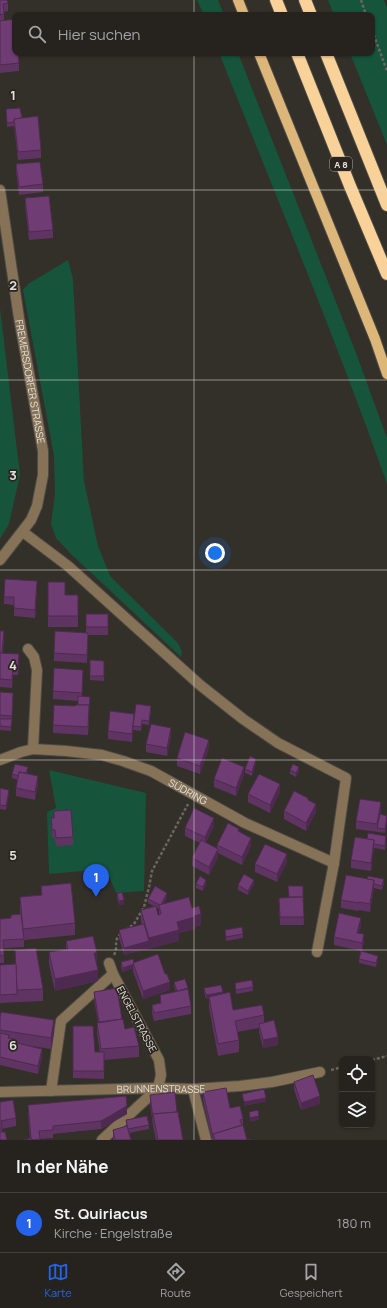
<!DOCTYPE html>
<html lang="de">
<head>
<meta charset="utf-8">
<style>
  body { margin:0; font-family:Manrope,sans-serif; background:#322f2c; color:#f1f3f6 }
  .controls { position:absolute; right:12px; bottom:12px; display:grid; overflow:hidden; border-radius:8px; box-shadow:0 1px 3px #0004 }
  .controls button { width:36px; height:36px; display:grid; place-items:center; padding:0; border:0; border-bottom:1px solid #42403d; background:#26231f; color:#f1f3f6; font:20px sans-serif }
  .you { position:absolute; left:215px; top:553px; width:14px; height:14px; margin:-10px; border:3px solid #fff; border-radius:50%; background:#1a73e8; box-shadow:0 0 0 6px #1a73e833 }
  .badge { display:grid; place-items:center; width:26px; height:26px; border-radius:50%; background:#2563eb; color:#fff; font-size:13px; font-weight:700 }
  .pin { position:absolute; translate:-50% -33px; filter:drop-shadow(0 1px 2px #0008) }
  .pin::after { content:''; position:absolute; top:21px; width:14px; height:12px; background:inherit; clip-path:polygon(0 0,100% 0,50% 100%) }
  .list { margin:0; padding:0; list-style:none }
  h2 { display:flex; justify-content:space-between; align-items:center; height:52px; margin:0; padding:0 16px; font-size:17px }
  h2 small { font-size:13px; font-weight:400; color:#a4a4a4 }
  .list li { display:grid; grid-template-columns:26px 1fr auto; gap:12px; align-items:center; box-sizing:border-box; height:60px; padding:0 16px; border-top:1px solid #42403d }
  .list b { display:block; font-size:15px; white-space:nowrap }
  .list p { margin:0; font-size:13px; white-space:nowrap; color:#a4a4a4 }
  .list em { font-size:13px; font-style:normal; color:#a4a4a4 }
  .icon { flex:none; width:22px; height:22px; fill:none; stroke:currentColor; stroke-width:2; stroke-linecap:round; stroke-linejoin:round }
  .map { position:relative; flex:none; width:387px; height:1140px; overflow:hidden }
  .search { position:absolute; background:#26231f; box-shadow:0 1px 3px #0004; left:12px; right:12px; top:12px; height:44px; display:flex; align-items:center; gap:10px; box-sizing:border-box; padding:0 14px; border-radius:8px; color:#a4a4a4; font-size:15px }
  .sheet { height:112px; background:#26231f }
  nav { display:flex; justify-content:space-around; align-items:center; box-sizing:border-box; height:56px; border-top:1px solid #42403d; background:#26231f; font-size:11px; color:#a4a4a4 }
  nav a { display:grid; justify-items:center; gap:2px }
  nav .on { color:#2563eb }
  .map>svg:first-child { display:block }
  .green { fill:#16543b }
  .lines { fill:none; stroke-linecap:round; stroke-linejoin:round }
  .minor-casing { stroke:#4f4b46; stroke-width:12 }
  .major-casing { stroke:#4f4b46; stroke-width:12 }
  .highway-casing { stroke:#4f4b46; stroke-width:14 }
  .path { stroke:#696560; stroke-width:2.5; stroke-dasharray:3 2; stroke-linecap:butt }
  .minor { stroke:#867357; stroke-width:10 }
  .major { stroke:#ddb679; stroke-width:10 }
  .highway { stroke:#f8d299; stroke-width:12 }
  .wall { fill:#5f3463; fill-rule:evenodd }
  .shaded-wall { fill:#4e2a50 }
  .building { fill:#6f3c73; stroke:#4e2a50 }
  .grid { fill:none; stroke:#e4e1dd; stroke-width:1; stroke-opacity:0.55 }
  .labels { text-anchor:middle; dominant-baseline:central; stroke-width:3.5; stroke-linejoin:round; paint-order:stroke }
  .shield { fill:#2a251f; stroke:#aca9a4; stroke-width:1 }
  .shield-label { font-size:9px; font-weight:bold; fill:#e4e1dd }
  .street-label { font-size:10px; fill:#e4e1dd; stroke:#2a251f }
  .grid-label { font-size:13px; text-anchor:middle; font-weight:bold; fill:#e4e1dd; stroke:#2a251f; stroke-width:3.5; stroke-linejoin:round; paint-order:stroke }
</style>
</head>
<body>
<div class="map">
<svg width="387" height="1140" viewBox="0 0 387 1140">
  <rect width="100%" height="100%" fill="#332f29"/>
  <!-- green -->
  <g class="green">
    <polygon points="197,0 218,0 224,15 204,15"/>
    <polygon points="328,0 384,0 387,8 387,145 350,53 372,53 372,15 334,15"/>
    <path d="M219,53H238L356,353L387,438V484C336,339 276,196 219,53Z"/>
    <polygon points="68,260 73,279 84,481 98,546 110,576 178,643 182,652 181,657 71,554 56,538 51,524 55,494 54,456 23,290 28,284"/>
    <polygon points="0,308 20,475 9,524 0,539"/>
    <polygon points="49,770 146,793 144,891 116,893 106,869 49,874 47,812 56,808"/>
  </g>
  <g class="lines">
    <!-- minor casing -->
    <g class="minor-casing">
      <g id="minor">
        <path id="s1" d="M0,190L19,318L43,451V475L37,506L31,520L0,560"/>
        <polyline points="23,532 68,566 200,685 243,719 278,743 346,778 334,863 317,952"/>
        <polyline points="28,649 34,657 37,670 33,749"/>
        <path id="s2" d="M0,760L21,752L33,749L66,751L102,755L123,761L151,771L245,823L334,863"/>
        <polyline points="193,1089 206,1140"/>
        <polyline points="51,1091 61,1021 113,974"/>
        <path id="s3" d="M0,1092L158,1088L193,1089L240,1086L272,1082L320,1072"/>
        <polyline points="102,1140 158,1088 161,1075 159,1060 113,974 109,963"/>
      </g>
    </g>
    <!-- major casing -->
    <g class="major-casing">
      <g id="major">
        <polyline points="238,0 244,15"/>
        <polyline points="259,53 375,339 387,374"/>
      </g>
    </g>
    <!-- highway casing -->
    <g class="highway-casing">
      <g id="highway">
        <polyline points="276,0 282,15"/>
        <polyline points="305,0 311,15"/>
        <polyline points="297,53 350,186 387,274"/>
        <polyline points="326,53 387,205"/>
      </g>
    </g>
    <!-- path -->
    <g class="path">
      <polyline points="361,0 366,15"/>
      <polyline points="372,30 387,71"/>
      <polyline points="126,930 134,924 144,907 149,887 152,871 188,804"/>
      <path d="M114,955C119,946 112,940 122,933"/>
      <polyline points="372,1060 387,1056"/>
      <polyline points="331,1070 342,1067"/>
    </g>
    <!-- minor -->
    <use href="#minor" class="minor"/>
    <!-- major -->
    <use href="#major" class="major"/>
    <!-- highway -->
    <use href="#highway" class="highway"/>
  </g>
  <!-- wall -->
  <g class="wall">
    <polygon points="0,0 8,3 8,11 4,12 4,20 15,53 19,63 19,71 0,73"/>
    <polygon points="6,109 22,118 41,150 41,158 18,160 14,126 7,127"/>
    <polygon points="16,164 43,184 43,192 19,195 16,172"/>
    <polygon points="25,198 53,230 53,238 29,240 25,206"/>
    <polygon points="48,582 65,595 78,595 78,627 48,627"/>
    <polygon points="37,589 35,618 14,616 14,605 4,604 4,597"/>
    <polygon points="86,614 108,614 108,635 88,635 87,663 54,661 54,653 86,633"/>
    <polygon points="0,631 4,635 3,653 19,662 18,675 13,675 12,688 0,687"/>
    <polygon points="90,660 104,661 104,681 90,680"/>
    <polygon points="83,678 82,697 90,701 88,735 53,733 53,725 78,705 78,701 53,699 53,691"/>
    <polygon points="0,692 13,701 11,731 0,730"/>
    <polygon points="151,710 149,725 142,724 141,731 133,730 132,742 108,739 108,731 134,714"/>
    <polygon points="171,736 167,756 146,752 146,744"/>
    <polygon points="209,748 200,774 177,766 177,758"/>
    <polygon points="256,763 252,776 245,773 245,769"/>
    <polygon points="290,770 299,771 296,777 290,774"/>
    <polygon points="28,771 27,774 38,784 35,800 16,796 16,788 18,780 12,778 12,774"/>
    <polygon points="244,775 236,796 214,787 214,779"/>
    <polygon points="0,788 9,794 6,810 0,809"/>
    <polygon points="280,792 270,813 248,802 248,794"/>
    <polygon points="308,800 316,812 306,831 284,819 284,811"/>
    <polygon points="381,810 380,814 387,820 385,833 356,829 356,821"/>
    <polygon points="51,818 73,837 73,845 56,846 55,838 52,838"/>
    <polygon points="214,826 206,843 217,849 217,845 239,831 251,846 242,865 218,853 218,857 209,875 192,866 192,858 200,843 185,836 185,828"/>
    <polygon points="367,839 386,840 385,850 374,848 371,871 351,868 351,860"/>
    <polygon points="287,862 277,882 255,872 255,864"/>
    <polygon points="367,879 384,883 382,890 374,888 370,912 359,910 359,911 341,908 341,900"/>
    <polygon points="196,884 206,884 203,891 196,888"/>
    <polygon points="254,884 248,895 238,890 238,885"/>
    <polygon points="41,886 75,923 75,935 24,940 24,947 4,948 4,963 0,963 0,919 11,918 20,914 20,897 41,895"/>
    <polygon points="117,894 124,904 119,905 117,898"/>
    <path d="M167,897L164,904L192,908L201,925L195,927V929L179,933V941L124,955L119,938V930L142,924L141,921V910L154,906L148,903V899ZM156,907L159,909V915H158Z"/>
    <polygon points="303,897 304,925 280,925 279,898"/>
    <polygon points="361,926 359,933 364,942 362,951 334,945 334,937"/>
    <polygon points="225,930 243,934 243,938 226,941"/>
    <polygon points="66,941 97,963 98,981 55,991 49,964 49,952 66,949"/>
    <polygon points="15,950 43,989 43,1001 0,1003 0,965 15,964"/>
    <polygon points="359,959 378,960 376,967 359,963"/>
    <polygon points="121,962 134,962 170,990 143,999 133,971 133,968 123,972 121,967"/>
    <polygon points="174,982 188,992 191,1006 191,1014 154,1021 152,1013 152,1005 160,1003 160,995 176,992 174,986"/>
    <polygon points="235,983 253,987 253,991 236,994"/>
    <polygon points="204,988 223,994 233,1010 264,1015 264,1023 278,1045 263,1048 259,1032 259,1028 237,1032 239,1040 239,1052 218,1056 209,1008 209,999 206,999 204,992"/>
    <polygon points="94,992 122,1019 125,1029 139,1046 139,1057 104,1060 104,1079 73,1078 73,1026 95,1052 100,1052 97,1034 97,1023 98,1022 94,1000"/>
    <polygon points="0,1018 54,1032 51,1049 25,1045 42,1057 38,1074 0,1065"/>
    <polygon points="294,1082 320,1104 301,1110 294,1090"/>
    <polygon points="203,1092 230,1108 243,1119 243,1125 247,1140 251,1140 212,1140 203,1100"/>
    <polygon points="150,1095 177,1112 183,1140 156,1140 153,1126 150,1103"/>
    <polygon points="0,1102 16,1118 16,1126 2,1129 2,1132 0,1140"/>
    <polygon points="28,1105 127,1114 101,1129 53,1134 53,1138 40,1139 40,1140 24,1140 30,1139 28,1113"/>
    <polygon points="126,1120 149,1125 149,1129 129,1133 131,1140 113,1140 113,1130 127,1126"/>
  </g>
  <!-- shaded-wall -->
  <g class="shaded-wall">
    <polygon points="37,581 37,589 35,618 35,610"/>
    <polygon points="19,654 19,662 18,675 18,667"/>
    <polygon points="13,667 13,675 12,688 12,680"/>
    <polygon points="134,714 133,730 132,742 132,734"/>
    <polygon points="171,728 171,736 167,756 167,748"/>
    <polygon points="209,740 209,748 200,774 200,766"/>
    <polygon points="256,759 256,763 252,776 252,772"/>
    <polygon points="244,767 244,775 236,796 236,788"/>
    <polygon points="299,767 299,771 296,777 296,773"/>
    <polygon points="38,776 38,784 35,800 35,792"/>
    <polygon points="280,784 280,792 270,813 270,805"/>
    <polygon points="9,790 9,794 6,810 6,806"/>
    <polygon points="381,802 381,810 378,828 377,828 377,824"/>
    <polygon points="316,804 316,812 306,831 306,823"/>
    <polygon points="214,818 214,826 205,845 205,837"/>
    <polygon points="251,838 251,846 242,865 242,857"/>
    <polygon points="374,840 374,848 371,871 371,863"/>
    <polygon points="218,849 218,857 209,875 209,867"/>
    <polygon points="287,854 287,862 277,882 277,874"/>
    <polygon points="206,880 206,884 203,891 203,887"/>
    <polygon points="254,880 254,884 248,895 248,891"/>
    <polygon points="374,880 374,888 370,912 370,904"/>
    <polygon points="167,893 167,897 161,910 161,906"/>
    <polygon points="124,900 124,904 119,905 119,901"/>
    <polygon points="201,914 201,925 195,927 195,929 179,933 179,941 149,949 149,938 177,922"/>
    <polygon points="361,918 361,926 357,941 357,933"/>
    <polygon points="364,934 364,942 362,951 362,943"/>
    <polygon points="149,941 149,949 124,955 124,948"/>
    <polygon points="94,953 97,953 97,964"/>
    <polygon points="378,956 378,960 376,967 376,963"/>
    <polygon points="133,964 133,968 123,972 123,968"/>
    <polygon points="98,970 98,981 55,991 55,979"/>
    <polygon points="170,982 170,990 143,999 143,991"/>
    <polygon points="223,992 223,996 209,997 209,999 206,999 206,995"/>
    <polygon points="54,1020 54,1032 51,1049 51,1038"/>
    <polygon points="278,1037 278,1045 263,1048 263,1040"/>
    <polygon points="42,1049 42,1057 38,1074 38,1066"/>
    <polygon points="320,1096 320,1104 301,1110 301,1103"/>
    <polygon points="266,1098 266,1102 244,1106 244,1102"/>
    <polygon points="127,1106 127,1114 101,1129 101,1121"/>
    <polygon points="259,1116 259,1120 250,1122 250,1118"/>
  </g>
  <!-- building -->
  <g class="building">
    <polygon points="0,0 7,0 8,3 3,4 4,14 0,15"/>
    <polygon points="15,19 15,53 18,53 19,63 0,65 0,21"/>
    <polygon points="20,108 22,118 14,119 14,122 7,123 6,109"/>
    <polygon points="38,116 41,150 18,152 14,119"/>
    <polygon points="40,162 43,184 19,187 16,164"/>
    <polygon points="49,196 53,230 29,232 25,198"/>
    <polygon points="5,579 37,581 35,610 14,608 14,597 4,597"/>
    <polygon points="48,582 65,582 65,595 78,595 78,616 48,616"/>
    <rect x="86" y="614" width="22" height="13"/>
    <polygon points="0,631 4,631 2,653 0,653"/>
    <polygon points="55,631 88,633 87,655 54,653"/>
    <polygon points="0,653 19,654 18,667 13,667 12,680 0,679"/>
    <polygon points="90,660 104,661 104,676 90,676"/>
    <polygon points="54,668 83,670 82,693 53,691"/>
    <polygon points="0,692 13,693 12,716 0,715"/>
    <polygon points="78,696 90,697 89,709 89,705 78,705"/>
    <polygon points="136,704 151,706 149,721 142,720 141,727 133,726"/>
    <polygon points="54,705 75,706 76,705 89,705 88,727 53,725"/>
    <polygon points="110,711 134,714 132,734 108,731"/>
    <polygon points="0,719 12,719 11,727 0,726"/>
    <polygon points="151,724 171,728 167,748 146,744"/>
    <polygon points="185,732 209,740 200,766 177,758"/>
    <polygon points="250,756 256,759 252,772 245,769"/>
    <polygon points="222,758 244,767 236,788 214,779"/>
    <polygon points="15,764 28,767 26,773 19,772 19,776 12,774"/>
    <polygon points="293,764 299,767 296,773 290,770"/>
    <polygon points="19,772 38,776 35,792 16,788"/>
    <polygon points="259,774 280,784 270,805 248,794"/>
    <polygon points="0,788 9,790 6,806 0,805"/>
    <polygon points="294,791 308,798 308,800 316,804 306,823 284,811"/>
    <polygon points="360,799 381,802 377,824 356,821"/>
    <polygon points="194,808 214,818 205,837 185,828"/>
    <polygon points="71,810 73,837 56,838 55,830 52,830 51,818 54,818 54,811"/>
    <polygon points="380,814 387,816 385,829 377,828"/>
    <polygon points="228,823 239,829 238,831 251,838 242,857 217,845"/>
    <polygon points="368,833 386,836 385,846 374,844 374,840 367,839"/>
    <polygon points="355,837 374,840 371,863 351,860"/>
    <polygon points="201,840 218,849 209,867 192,858"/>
    <polygon points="265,844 287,854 277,874 255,864"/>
    <polygon points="244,874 254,880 248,891 238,885"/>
    <polygon points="346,875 374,880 370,904 359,902 359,903 341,900"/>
    <polygon points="200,876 206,880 203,887 196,884"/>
    <polygon points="368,876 384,879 382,886 374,884 374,880 367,879"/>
    <polygon points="71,883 75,923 23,929 20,897 42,895 41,886"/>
    <polygon points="155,886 167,893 161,905 160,905 148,899"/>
    <polygon points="288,886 303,886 303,897 289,897"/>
    <polygon points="122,892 124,900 119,901 117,894"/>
    <polygon points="189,897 192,908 199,906 201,914 194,916 195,917 177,922 179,930 149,938 141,910 156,906 158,915 161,914 159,905"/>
    <polygon points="303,897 304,917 280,917 279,898"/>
    <polygon points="339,913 361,918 357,933 364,934 362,943 334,937"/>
    <polygon points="21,914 24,939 3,940 4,955 0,956 0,919 11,918 11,915"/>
    <polygon points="144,924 149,941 124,948 119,930"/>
    <polygon points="242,927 243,934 226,937 225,930"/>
    <polygon points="93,936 97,953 94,953 98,970 55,979 49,952 68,949 66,941"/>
    <polygon points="36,948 43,989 17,990 15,950"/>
    <polygon points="361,951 378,956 376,963 359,959"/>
    <polygon points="158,954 165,974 167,974 170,982 143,991 133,963"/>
    <polygon points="133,959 134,962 133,963 134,964 123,968 121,962"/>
    <polygon points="16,964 17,994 0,995 0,965"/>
    <polygon points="185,979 188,988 177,991 174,982"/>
    <polygon points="252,980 253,987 236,990 235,983"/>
    <polygon points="221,985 223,992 206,995 204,988"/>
    <polygon points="117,988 122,1019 99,1022 94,992"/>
    <polygon points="188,989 191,1006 154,1013 152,1005 161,1003 160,995"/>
    <polygon points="230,992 233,1010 262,1005 264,1015 235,1021 239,1040 218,1044 209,997"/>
    <polygon points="1,1012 54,1020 51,1038 0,1030 0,1018"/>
    <polygon points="123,1019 125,1029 134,1027 139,1046 101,1049 97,1023"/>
    <polygon points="274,1020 278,1037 263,1040 259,1024"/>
    <polygon points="73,1026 93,1026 95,1052 104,1052 104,1071 73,1071"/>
    <polygon points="0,1033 9,1035 8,1038 13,1039 13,1042 42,1049 38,1066 0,1057"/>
    <polygon points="313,1075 320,1096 301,1103 294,1082"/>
    <polygon points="226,1088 230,1108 240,1106 243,1119 240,1120 242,1125 213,1134 213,1137 203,1092"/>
    <polygon points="264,1089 266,1098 244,1102 242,1094"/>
    <polygon points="175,1092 177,1112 153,1114 153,1118 150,1095"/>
    <polygon points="126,1096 127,1106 101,1121 53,1126 53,1130 39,1131 40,1139 32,1140 31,1138 28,1105"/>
    <polygon points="13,1100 16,1118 1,1121 2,1129 0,1129 0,1102"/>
    <polygon points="258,1110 259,1116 250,1118 249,1112"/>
    <polygon points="178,1112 183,1140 158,1140 153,1114"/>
    <polygon points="147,1116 149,1125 128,1129 126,1120"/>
    <polygon points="243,1125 247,1140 250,1139 251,1140 215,1140 213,1134"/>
    <polygon points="127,1126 131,1140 115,1140 113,1130"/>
    <polygon points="0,1132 5,1132 7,1140 0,1140"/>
    <polygon points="31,1138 32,1140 24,1140"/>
  </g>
  <!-- grid -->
  <path class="grid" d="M194,0V15M194,53V1140M0,190H387M0,380H387M0,570H387M0,760H387M0,950H387"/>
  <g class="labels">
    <!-- shield labels -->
    <rect class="shield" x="330" y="157" width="22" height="14" rx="3"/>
    <g class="shield-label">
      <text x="341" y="164">A 8</text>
    </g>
    <!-- street labels -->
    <g class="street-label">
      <text stroke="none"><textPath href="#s1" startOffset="194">FREMERSDORFER STRASSE</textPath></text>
      <text stroke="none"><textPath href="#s2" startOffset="198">SÜDRING</textPath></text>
      <text transform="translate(137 1019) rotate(62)">ENGELSTRASSE</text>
      <text stroke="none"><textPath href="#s3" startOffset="161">BRUNNENSTRASSE</textPath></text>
    </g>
  </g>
  <g class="grid-label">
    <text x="13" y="100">1</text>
    <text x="13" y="290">2</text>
    <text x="13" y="480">3</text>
    <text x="13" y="670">4</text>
    <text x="13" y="860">5</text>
    <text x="13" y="1050">6</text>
  </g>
</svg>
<div class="controls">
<button><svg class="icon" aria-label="locate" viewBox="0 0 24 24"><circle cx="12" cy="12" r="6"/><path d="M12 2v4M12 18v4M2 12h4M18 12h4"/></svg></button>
<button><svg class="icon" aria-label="layers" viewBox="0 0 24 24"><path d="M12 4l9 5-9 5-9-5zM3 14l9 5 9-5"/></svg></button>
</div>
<div class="you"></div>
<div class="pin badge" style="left:96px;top:897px">1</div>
<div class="search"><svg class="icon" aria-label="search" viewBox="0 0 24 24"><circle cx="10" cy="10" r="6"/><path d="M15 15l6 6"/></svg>Hier suchen</div>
</div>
<section class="sheet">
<h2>In der Nähe<small></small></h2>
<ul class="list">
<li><span class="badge">1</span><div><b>St. Quiriacus</b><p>Kirche · Engelstraße</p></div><em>180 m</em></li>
</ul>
</section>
<nav>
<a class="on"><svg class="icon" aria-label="map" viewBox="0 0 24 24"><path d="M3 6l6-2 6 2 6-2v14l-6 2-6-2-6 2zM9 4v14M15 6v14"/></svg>Karte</a>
<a><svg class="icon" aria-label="directions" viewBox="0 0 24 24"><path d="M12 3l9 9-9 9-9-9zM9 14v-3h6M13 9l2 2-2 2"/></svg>Route</a>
<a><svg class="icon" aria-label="saved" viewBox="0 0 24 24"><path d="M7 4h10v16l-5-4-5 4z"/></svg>Gespeichert</a>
</nav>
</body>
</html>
